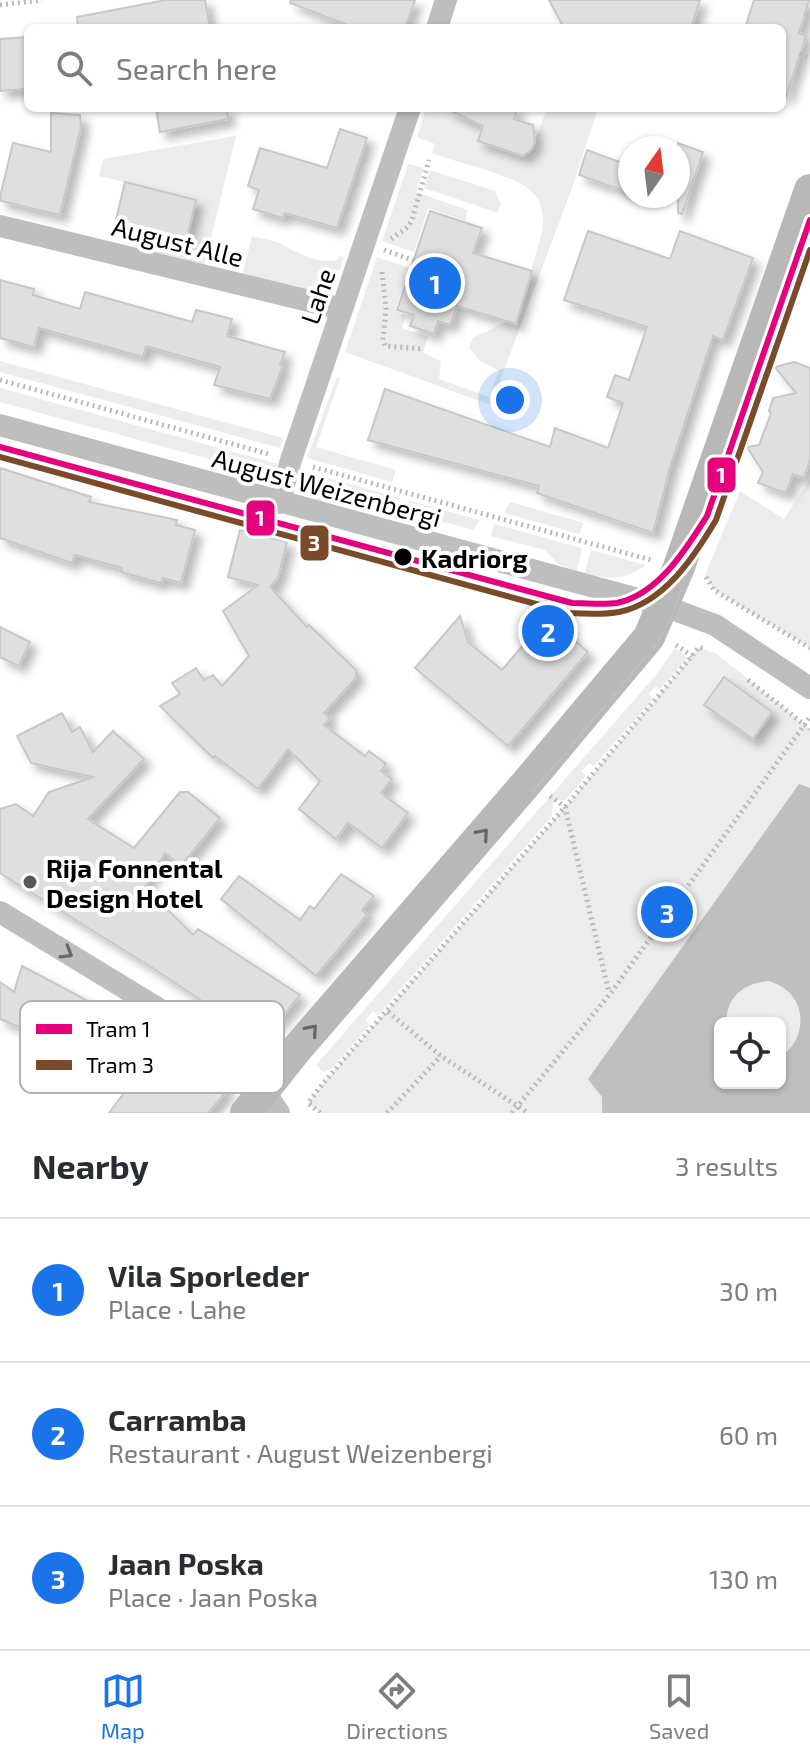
<!DOCTYPE html>
<html lang="en">
<head>
<meta charset="utf-8">
<style>
  body { margin:0; font-family:"Exo 2",sans-serif; background:#f7f7f7; color:#2b2b33 }
  .controls { position:absolute; right:24px; bottom:24px; display:grid; overflow:hidden; border-radius:12px; box-shadow:0 2px 6px #0004 }
  .controls button { width:72px; height:72px; display:grid; place-items:center; padding:0; border:0; border-bottom:2px solid #e1e1e2; background:#fff; color:#2b2b33; font:40px sans-serif }
  .compass { position:absolute; left:618px; top:136px; width:72px; height:72px; border-radius:50%; background:#fff; box-shadow:0 2px 6px #0004; rotate:14deg }
  .you { position:absolute; left:510px; top:400px; width:28px; height:28px; margin:-20px; border:6px solid #fff; border-radius:50%; background:#1a73e8; box-shadow:0 0 0 12px #1a73e833 }
  .badge { display:grid; place-items:center; width:52px; height:52px; border-radius:50%; background:#1a73e8; color:#fff; font-size:26px; font-weight:700 }
  .pin { position:absolute; translate:-50% -50%; border:4px solid #fff; box-shadow:0 2px 8px #0006 }
  .list { margin:0; padding:0; list-style:none }
  h2 { display:flex; justify-content:space-between; align-items:center; height:104px; margin:0; padding:0 32px; font-size:34px }
  h2 small { font-size:26px; font-weight:400; color:#7c7c81 }
  .list li { display:grid; grid-template-columns:52px 1fr auto; gap:24px; align-items:center; box-sizing:border-box; height:144px; padding:0 32px; border-top:2px solid #e1e1e2 }
  .list b { display:block; font-size:30px; white-space:nowrap }
  .list p { margin:0; font-size:26px; white-space:nowrap; color:#7c7c81 }
  .list em { font-size:26px; font-style:normal; color:#7c7c81 }
  .icon { flex:none; width:44px; height:44px; fill:none; stroke:currentColor; stroke-width:2; stroke-linecap:round; stroke-linejoin:round }
  .map { position:relative; flex:none; width:810px; height:1113px; overflow:hidden }
  .search { position:absolute; background:#fff; box-shadow:0 2px 6px #0004; left:24px; right:24px; top:24px; height:88px; display:flex; align-items:center; gap:20px; box-sizing:border-box; padding:0 28px; border-radius:12px; color:#7c7c81; font-size:30px }
  .sheet { height:536px; background:#fff }
  nav { display:flex; justify-content:space-around; align-items:center; box-sizing:border-box; height:112px; border-top:2px solid #e1e1e2; background:#fff; font-size:22px; color:#7c7c81 }
  nav a { display:grid; justify-items:center; gap:4px }
  nav .on { color:#1a73e8 }
  .map>svg:first-child { display:block }
  .green { fill:#ececec; fill-rule:evenodd }
  .water { fill:#bfbfbf; fill-rule:evenodd }
  .building { fill:#dfdfdf; stroke:#c7c7c7; stroke-width:2; filter:url(#shadow) }
  .lines { fill:none; stroke-linecap:round; stroke-linejoin:round }
  .path { stroke:#b9b9b9; stroke-width:5; stroke-dasharray:2 4; stroke-linecap:butt }
  .street { stroke:#bebebe; stroke-width:22 }
  .secondary { stroke:#b8b8b8; stroke-width:32 }
  .tram { stroke:#bebebe; stroke-width:2 }
  .tram-1-casing { stroke:#fff; stroke-width:12 }
  .tram-2-casing { stroke:#fff; stroke-width:12 }
  .tram-1 { stroke:#e5007d; stroke-width:6 }
  .tram-2 { stroke:#7a4b2a; stroke-width:6 }
  .oneway { stroke:#656565 }
  .oneway2 { stroke:#686868 }
  .stop-dot { fill:#000; stroke:#fff; stroke-width:3 }
  .poi-dot { fill:#595959; stroke:#fff; stroke-width:3 }
  .labels { text-anchor:middle; dominant-baseline:central; stroke-width:8; stroke-linejoin:round; paint-order:stroke }
  .street-label { font-size:26px; fill:#000; stroke:#fff }
  .stop-label { font-size:26px; font-weight:bold; fill:#000; stroke:#fff; text-anchor:start }
  .poi-label { font-size:26px; font-weight:bold; fill:#000; stroke:#fff; text-anchor:start }
  .key { fill:#fff; stroke:#b2b2b2; stroke-width:2 }
  .key-label { font-size:22px; fill:#000 }
  .line-badge { stroke:#fff; stroke-width:3 }
  .badge-label { font-size:22px; text-anchor:middle; font-weight:bold; fill:#fff }
</style>
</head>
<body>
<div class="map">
<svg width="810" height="1113" viewBox="0 0 810 1113">
  <defs>
    <filter id="shadow"><feDropShadow dx="7" dy="7" stdDeviation="4" flood-color="#0004"/></filter>
  </defs>
  <rect width="100%" height="100%" fill="#fff"/>
  <!-- green -->
  <g class="green">
    <path d="M426,108L488,111L478,141L522,156L535,142L547,108H598L572,188L491,405L345,352L377,257L409,268L395,311L406,315L402,328L428,337L423,353L441,361L439,379L489,397L499,371L480,361L469,348L473,338L507,321L516,324L542,232C548,189 521,182 486,170C468,165 450,159 432,153L435,144L417,137Z"/>
    <polygon points="236,136 204,267 146,252 151,237 185,246 196,200 99,176 103,159"/>
    <polygon points="408,164 424,168 416,192 468,210 465,220 428,208 414,252 382,241"/>
    <polygon points="430,170 495,191 501,204 498,213 424,188"/>
    <path d="M252,236C261,238 271,240 279,243C296,252 316,264 337,260L339,256L344,257L330,299L242,276Z"/>
    <polygon points="0,361 283,438 280,448 0,372"/>
    <polygon points="337,377 340,378 316,447 396,470 392,482 307,458"/>
    <polygon points="0,388 278,464 275,472 262,483 233,478 216,461 0,402"/>
    <path d="M300,470L400,498L397,509C382,505 362,496 346,496C342,496 335,501 329,502C309,504 297,488 300,470Z"/>
    <polygon points="810,479 810,648 714,590 705,575 740,491 784,519"/>
    <polygon points="408,500 480,520 473,530 404,511"/>
    <polygon points="510,502 584,523 579,534 504,513"/>
    <polygon points="494,524 582,548 577,571 558,564 545,550 491,536"/>
    <path d="M591,550L646,565C626,580 609,580 585,573Z"/>
    <path d="M699,647L717,654L810,729V1113H320L308,1103L325,1081L565,807ZM720,1023H780V1083H720Z"/>
    <polygon points="675,648 688,658 660,689 656,686 649,694 653,699 594,766 589,763 582,771 586,776 566,800 553,801 552,816 378,1015 373,1011 365,1020 370,1025 330,1070 323,1072 316,1065 655,676"/>
  </g>
  <!-- water -->
  <path class="water" d="M799,784L810,788V1113H602V1097L588,1079ZM768,981C808,991 810,1038 780,1057V1083H720V1023H726C727,997 742,984 768,981Z"/>
  <!-- building -->
  <g class="building">
    <polygon points="166,0 205,0 210,28 78,28 77,17"/>
    <polygon points="291,0 415,0 405,28 356,28 290,3"/>
    <polygon points="549,0 700,0 691,28 564,28"/>
    <polygon points="754,0 809,0 799,33 806,36 786,97 782,96 782,28 745,28"/>
    <polygon points="28,37 28,89 0,91 0,39"/>
    <polygon points="156,108 227,108 228,119 160,132"/>
    <polygon points="445,108 518,108 514,119 533,125 535,142 531,150 523,156 478,141 483,126"/>
    <polygon points="51,113 80,115 81,127 60,215 1,201 0,197 13,143 51,152"/>
    <polygon points="340,129 367,138 337,228 285,213 283,218 253,209 259,190 248,186 260,148 327,168"/>
    <polygon points="678,143 703,152 682,214 678,213"/>
    <polygon points="587,150 630,166 630,193 579,175"/>
    <polygon points="125,182 196,200 185,246 114,228"/>
    <polygon points="430,211 482,228 473,253 532,271 516,324 457,306 450,325 438,321 434,334 410,326 414,315 397,310"/>
    <polygon points="588,231 670,259 680,231 753,258 723,340 713,336 670,468 653,533 537,493 539,486 368,440 385,389 550,447 555,428 608,448 623,403 607,397 615,375 629,380 647,327 564,300"/>
    <polygon points="0,280 34,289 33,295 80,309 85,292 192,322 196,310 232,319 227,336 285,352 280,365 283,366 270,399 214,385 220,367 146,346 143,357 39,328 34,347 0,338"/>
    <polygon points="794,362 810,368 810,459 804,478 793,474 786,493 758,483 763,472 747,447 759,445 771,413 769,411 773,398 796,393 775,367"/>
    <polygon points="0,468 91,497 89,502 177,520 176,525 195,530 181,583 163,578 161,583 121,572 122,568 75,555 72,563 0,538"/>
    <polygon points="240,530 287,542 278,578 270,587 307,627 309,625 356,670 356,678 324,713 330,718 324,725 365,756 369,751 386,764 381,771 392,779 381,793 408,813 382,848 348,823 336,839 299,809 320,781 288,749 258,789 215,756 213,758 160,706 180,694 172,683 196,668 204,680 213,675 222,686 249,656 223,611 258,585 228,577"/>
    <polygon points="460,616 468,642 502,670 547,617 588,652 508,746 415,668"/>
    <polygon points="0,627 30,642 19,666 0,657"/>
    <polygon points="724,677 772,712 753,739 704,705"/>
    <polygon points="62,713 72,732 80,727 93,752 113,731 144,759 88,819 134,848 180,792 188,792 220,818 181,866 165,853 142,893 169,911 193,935 198,929 300,995 271,1031 254,1036 151,967 0,873 0,809 16,804 33,816 49,792 93,777 31,763 17,736"/>
    <polygon points="341,874 374,896 362,910 367,915 316,976 221,899 239,876 300,920 310,906 314,909"/>
    <polygon points="22,966 177,1048 225,1079 226,1092 208,1113 109,1113 139,1073 77,1035 56,1048 42,1036 0,1019 0,982 14,992"/>
  </g>
  <g class="lines">
    <!-- path -->
    <g class="path">
      <polyline points="0,5 42,0"/>
      <polyline points="800,54 810,58"/>
      <polyline points="391,239 408,227 412,220 429,160"/>
      <polyline points="384,250 413,260"/>
      <polyline points="382,272 386,308 383,340 385,346 424,349"/>
      <polyline points="0,380 269,454"/>
      <polyline points="313,467 651,560"/>
      <polyline points="706,577 714,590 810,648"/>
      <polyline points="676,645 692,656"/>
      <polyline points="748,680 810,729"/>
      <polyline points="550,796 565,807 609,993"/>
      <polyline points="388,1012 441,1056 528,1113"/>
      <polyline points="320,1113 308,1103 325,1081 565,807 692,656 699,647 704,649"/>
      <polyline points="387,1113 441,1056"/>
      <polyline points="512,1113 610,994 810,717"/>
    </g>
    <!-- street -->
    <g class="street">
      <polyline points="437,28 446,0"/>
      <polyline points="0,226 342,309"/>
      <polyline points="0,425 664,606 715,625 810,688"/>
      <polyline points="279,503 291,460 410,108"/>
      <polyline points="0,912 236,1056 248,1067 279,1113"/>
    </g>
    <!-- secondary -->
    <polyline class="secondary" points="246,1113 295,1051 530,779 649,637 679,567 810,190"/>
    <!-- tram -->
    <polyline class="tram" points="532,793 655,646 672,616 707,516"/>
    <!-- tram-1 casing -->
    <g class="tram-1-casing">
      <path id="tram-1" d="M0,447L572,603C587,603 602,605 617,603C659,594 686,549 707,516L810,220"/>
    </g>
    <!-- tram-2 casing -->
    <g class="tram-2-casing">
      <path id="tram-2" d="M0,457L569,613C586,614 603,615 619,612C664,603 694,557 716,520L810,250"/>
    </g>
    <!-- tram-1 -->
    <use href="#tram-1" class="tram-1"/>
    <!-- tram-2 -->
    <use href="#tram-2" class="tram-2"/>
  </g>
  <!-- one-way arrows -->
  <defs><path id="oneway-chevron" d="M-2-3.5L2.5 0L-2 3.5" fill="none" stroke-width="1.6" stroke-linecap="round" stroke-linejoin="round" transform="scale(2)"/></defs>
  <g class="oneway">
    <use href="#oneway-chevron" transform="translate(483 834) rotate(-49)"/>
    <use href="#oneway-chevron" transform="translate(312 1030) rotate(-49)"/>
  </g>
  <use class="oneway2" href="#oneway-chevron" transform="translate(67 953) rotate(31)"/>
  <!-- markers -->
  <circle class="stop-dot" cx="403" cy="557" r="10"/>
  <circle class="poi-dot" cx="30" cy="882" r="8"/>
  <g class="labels">
    <!-- street labels -->
    <g class="street-label">
      <text transform="translate(178 241) rotate(14)">August Alle</text>
      <text transform="translate(317 296) rotate(-71)">Lahe</text>
      <text transform="translate(327 487) rotate(15)">August Weizenbergi</text>
    </g>
    <!-- stop labels -->
    <g class="stop-label">
      <text x="421" y="557">Kadriorg</text>
    </g>
    <!-- poi labels -->
    <g class="poi-label">
      <text x="46" y="867">Rija Fonnental<tspan x="46" dy="30">Design Hotel</tspan></text>
    </g>
  </g>
  <!-- legend -->
  <rect x="20" y="1001" width="264" height="92" rx="12" class="key"/>
  <rect x="36" y="1024" width="36" height="10" fill="#e5007d"/>
  <rect x="36" y="1060" width="36" height="10" fill="#7a4b2a"/>
  <g class="key-label">
    <text x="86" y="1037">Tram 1</text>
    <text x="86" y="1073">Tram 3</text>
  </g>
  <g class="line-badge">
    <rect x="706" y="456" width="31" height="38" rx="8" fill="#e5007d"/>
    <rect x="245" y="499" width="31" height="38" rx="8" fill="#e5007d"/>
    <rect x="299" y="524" width="31" height="38" rx="8" fill="#7a4b2a"/>
  </g>
  <g class="badge-label">
    <text x="721" y="483">1</text>
    <text x="260" y="526">1</text>
    <text x="314" y="551">3</text>
  </g>
</svg>
<div class="controls">
<button><svg class="icon" aria-label="locate" viewBox="0 0 24 24"><circle cx="12" cy="12" r="6"/><path d="M12 2v4M12 18v4M2 12h4M18 12h4"/></svg></button>
</div>
<svg class="compass" viewBox="-18 -18 36 36"><path d="M0-13l5 13h-10z" fill="#e53935"/><path d="M0 13l5-13h-10z" fill="#7c7c81"/></svg>
<div class="you"></div>
<div class="pin badge" style="left:435px;top:283px">1</div>
<div class="pin badge" style="left:548px;top:631px">2</div>
<div class="pin badge" style="left:667px;top:912px">3</div>
<div class="search"><svg class="icon" aria-label="search" viewBox="0 0 24 24"><circle cx="10" cy="10" r="6"/><path d="M15 15l6 6"/></svg>Search here</div>
</div>
<section class="sheet">
<h2>Nearby<small>3 results</small></h2>
<ul class="list">
<li><span class="badge">1</span><div><b>Vila Sporleder</b><p>Place · Lahe</p></div><em>30 m</em></li>
<li><span class="badge">2</span><div><b>Carramba</b><p>Restaurant · August Weizenbergi</p></div><em>60 m</em></li>
<li><span class="badge">3</span><div><b>Jaan Poska</b><p>Place · Jaan Poska</p></div><em>130 m</em></li>
</ul>
</section>
<nav>
<a class="on"><svg class="icon" aria-label="map" viewBox="0 0 24 24"><path d="M3 6l6-2 6 2 6-2v14l-6 2-6-2-6 2zM9 4v14M15 6v14"/></svg>Map</a>
<a><svg class="icon" aria-label="directions" viewBox="0 0 24 24"><path d="M12 3l9 9-9 9-9-9zM9 14v-3h6M13 9l2 2-2 2"/></svg>Directions</a>
<a><svg class="icon" aria-label="saved" viewBox="0 0 24 24"><path d="M7 4h10v16l-5-4-5 4z"/></svg>Saved</a>
</nav>
</body>
</html>
